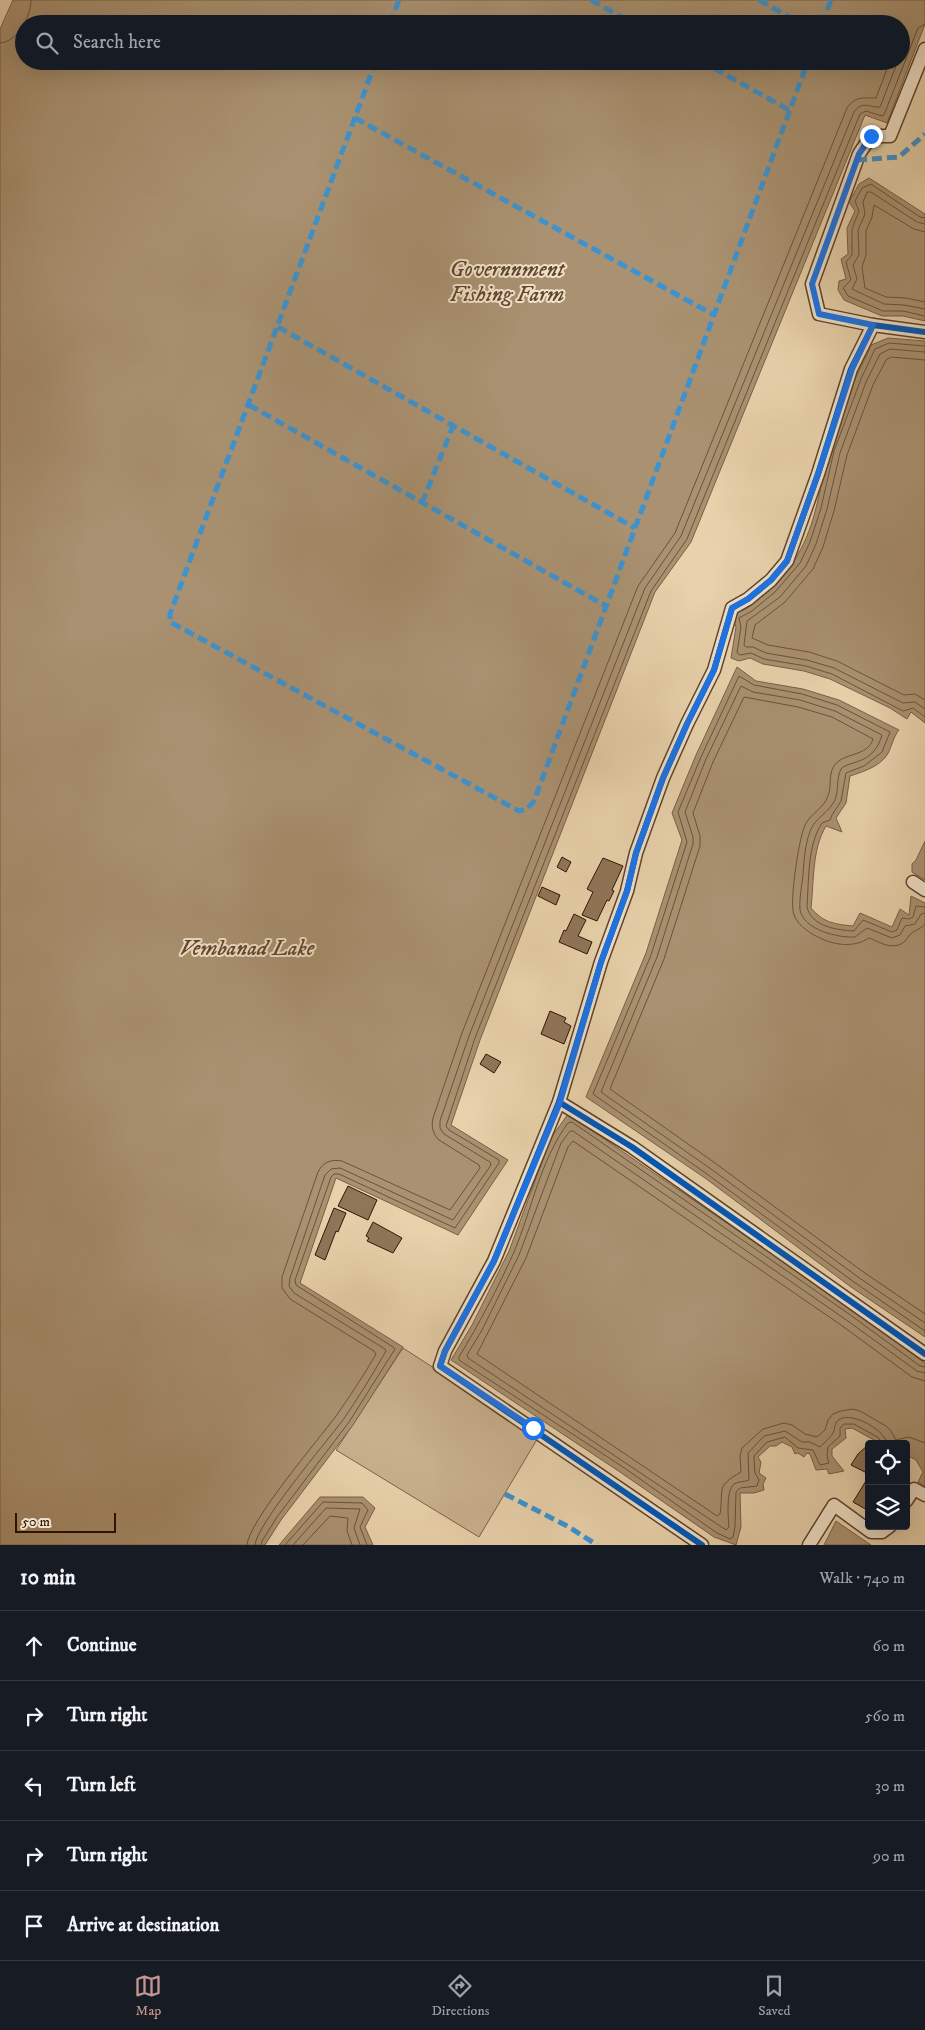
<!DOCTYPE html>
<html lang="en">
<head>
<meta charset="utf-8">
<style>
  body { margin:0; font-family:"IM FELL DW Pica",serif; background:#242831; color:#f1f3f6 }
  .controls { position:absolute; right:15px; bottom:15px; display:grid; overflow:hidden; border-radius:5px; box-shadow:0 5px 20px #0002 }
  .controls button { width:45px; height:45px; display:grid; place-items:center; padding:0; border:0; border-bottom:1px solid #363941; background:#171b24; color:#f1f3f6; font:25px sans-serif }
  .scale { position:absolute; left:15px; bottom:12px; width:101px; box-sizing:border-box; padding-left:5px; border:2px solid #2f1401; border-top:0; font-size:14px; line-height:18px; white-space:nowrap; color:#2f1401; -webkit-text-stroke:4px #f0e1c8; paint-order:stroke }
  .stop { position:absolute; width:15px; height:15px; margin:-11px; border:4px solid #1a73e8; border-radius:50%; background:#fff }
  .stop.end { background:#1a73e8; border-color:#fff; box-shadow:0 1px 5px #0008 }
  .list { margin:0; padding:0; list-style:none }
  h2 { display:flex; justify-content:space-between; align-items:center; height:65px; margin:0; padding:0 20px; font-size:21px }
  h2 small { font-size:16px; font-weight:400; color:#9ea1a6 }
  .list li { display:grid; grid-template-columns:32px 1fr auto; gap:15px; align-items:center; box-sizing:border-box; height:70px; padding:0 20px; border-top:1px solid #363941 }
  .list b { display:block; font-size:19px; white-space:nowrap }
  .list em { font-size:16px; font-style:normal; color:#9ea1a6 }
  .icon { flex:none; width:28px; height:28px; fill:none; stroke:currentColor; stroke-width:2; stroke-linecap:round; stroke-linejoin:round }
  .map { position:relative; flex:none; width:925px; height:1545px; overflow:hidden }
  .search { position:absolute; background:#171b24; box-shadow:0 5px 20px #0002; left:15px; right:15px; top:15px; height:55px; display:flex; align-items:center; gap:12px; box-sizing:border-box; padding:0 18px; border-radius:28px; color:#9ea1a6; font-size:19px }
  .sheet { height:415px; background:#171b24 }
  nav { display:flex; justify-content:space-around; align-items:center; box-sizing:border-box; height:70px; border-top:1px solid #363941; background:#171b24; font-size:14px; color:#9ea1a6 }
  nav a { display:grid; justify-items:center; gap:2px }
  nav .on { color:#c59692 }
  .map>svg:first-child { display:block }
  .green { fill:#c9b18e; stroke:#7c6248 }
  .water { fill:#a99171; stroke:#785f44; fill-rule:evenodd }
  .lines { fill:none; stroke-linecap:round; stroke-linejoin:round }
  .shore { stroke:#6c5239; stroke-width:1 }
  .building { fill:#8f7659; stroke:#2f1401 }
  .street-casing { stroke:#5d432c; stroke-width:15 }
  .street { stroke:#f0e1c8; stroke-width:12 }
  .quiet { stroke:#3d93d0; stroke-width:5; stroke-dasharray:10 5; stroke-linecap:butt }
  .cycleway-casing { stroke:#f0e1c8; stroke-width:9 }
  .cycleway { stroke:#0057b8; stroke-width:6 }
  .route { stroke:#1a73e8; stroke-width:6 }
  .labels { text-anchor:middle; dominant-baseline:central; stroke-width:4; stroke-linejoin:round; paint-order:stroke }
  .water-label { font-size:22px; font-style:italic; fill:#60462e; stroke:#f0e1c8 }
</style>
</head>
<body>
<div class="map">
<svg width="925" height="1545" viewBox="0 0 925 1545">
  <rect width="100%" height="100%" fill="#e8d1ab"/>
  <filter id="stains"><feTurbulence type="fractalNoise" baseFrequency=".004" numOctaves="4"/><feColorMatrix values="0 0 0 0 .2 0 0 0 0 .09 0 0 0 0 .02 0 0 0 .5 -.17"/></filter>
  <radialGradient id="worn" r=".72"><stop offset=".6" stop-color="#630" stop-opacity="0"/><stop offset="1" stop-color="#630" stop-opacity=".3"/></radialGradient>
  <!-- green -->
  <polygon class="green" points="403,1348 539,1436 479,1537 336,1450"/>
  <!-- water -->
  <g class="water">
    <path d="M13,0H925V24L887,123L865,115L691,542L655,592L480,1040L451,1125L508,1160L458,1235L336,1178L300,1283L403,1347L353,1425L281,1520L265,1545H0V29ZM24,24H901V61H24Z"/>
    <polygon points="869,178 925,214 925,321 903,316 882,316 844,300 838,290 839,281 846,279 841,259 848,254 847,228 855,211 849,202 859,184"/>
    <path d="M888,338L925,341V723L911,712L907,719L890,708L830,679L804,671L763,664L750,658L739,661L731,658L736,627L732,615L735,612C745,612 754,603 761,597C792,573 808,542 817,504C822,484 824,463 831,444C838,422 846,401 855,379C860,367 867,357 871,345Z"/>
    <path d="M737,667L756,681L803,689L839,700L899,730C893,737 892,747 887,755C879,767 862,772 850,776L846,803L836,818L842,832L826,826C812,849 814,881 811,908C824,923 834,924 853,926L860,913L892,927L900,909L909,915L911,896L925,903V1337L851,1287L705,1178L586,1097L646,953L682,840L672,813L696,755Z"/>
    <polygon points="925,841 925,880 912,872 912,864 916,860"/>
    <polygon points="568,1114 852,1309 925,1363 925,1486 918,1482 923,1472 916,1460 906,1455 906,1444 881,1444 852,1428 845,1429 846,1438 832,1449 832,1456 844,1471 829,1474 827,1469 816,1470 810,1454 807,1453 804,1457 798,1453 795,1454 792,1447 782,1442 776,1446 770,1446 758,1457 761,1462 759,1473 766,1478 763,1484 764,1490 754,1493 740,1493 741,1527 736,1545 714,1537 620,1472 451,1360 472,1325 509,1251 551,1138"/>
    <polygon points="320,1497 363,1497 375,1508 365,1527 373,1545 279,1545"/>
    <polygon points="836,1521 871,1545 824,1545"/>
  </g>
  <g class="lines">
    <!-- shore -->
    <g class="shore">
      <path d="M0,43C18,42 31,16 31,0"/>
      <polyline points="925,218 920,217 871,184 862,188 855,201 859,211 852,229 852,255 846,262 851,280 843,288 848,296 883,311 903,311 925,316"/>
      <polyline points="925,224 917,222 871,192 867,192 863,202 865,214 858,230 859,255 853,265 857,279 852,289 884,304 904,305 925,309"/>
      <polyline points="925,232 914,229 874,205 872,217 866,231 866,255 862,267 865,288 886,297 906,298 925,302"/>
      <polyline points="925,346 889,343 875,349 861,379 834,451 821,508 810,542 800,563 775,592 752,611 739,618 741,627 737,653 740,655 751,653 764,659 806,666 832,674 903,711 913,708 925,717"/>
      <polyline points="925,352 890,349 880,354 866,382 840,453 827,509 816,544 806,566 780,597 747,621 744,645 746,647 753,647 766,653 807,660 834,668 903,703 915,702 925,709"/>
      <polyline points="925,360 891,357 886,360 873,385 847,455 834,511 823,547 813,569 785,602 755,625 752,638 768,645 809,652 837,661 904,695 915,694 925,700"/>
      <path d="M925,907L916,906L913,917L909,919L902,918L897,930L892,932L863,920L854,931C837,930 812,927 807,907C809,880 807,846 822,823L830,820L832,815L841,801L846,773L864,766L882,752L890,732L837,705L802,694L754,685L739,676L701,757L678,812L687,842L651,955L593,1094L707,1174L854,1282L925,1331"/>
      <path d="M925,913L921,914L915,924L905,926L900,935L892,938L867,928L855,937C838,938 804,930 800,910C799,899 802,885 803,875C804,860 805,843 811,829C817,817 829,812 835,800C839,790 836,779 841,769C846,764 852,764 859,761C871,757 879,747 882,735L835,711L800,700L753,692L741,686L706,759L685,812L693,837V844L657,957L601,1092L711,1169L858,1277L925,1323"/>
      <path d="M925,924C921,929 917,929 912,933C909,935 907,939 904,942C892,951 880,942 869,938C855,947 838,946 822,939C811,934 799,927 794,915C789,902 799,838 805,825C811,813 824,808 828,796C832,786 828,775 834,766C843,752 868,757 873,739L832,717L798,707L744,697L713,762L693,813L700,836V846L664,959L610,1089L715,1163L862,1271L925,1314"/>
      <path d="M925,1381L912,1377L841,1325L573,1141L568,1147L526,1258L477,1354L717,1516L720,1514C724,1488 715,1487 741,1472L740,1456L742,1448L763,1429L784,1423L792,1425L805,1434L817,1437L825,1430L828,1420L833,1414L841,1411L853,1409L860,1411L886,1426L891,1431L896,1440L909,1437L925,1443"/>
      <path d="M881,1444L879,1438L854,1424H844L840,1428V1436L828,1447L827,1456L829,1463L820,1465L813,1450L798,1448L785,1437L767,1442L754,1456L755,1473L759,1480L757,1486L740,1488L736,1492L735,1527L733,1537L730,1539L717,1533L623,1467L459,1360V1357C479,1324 498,1288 514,1252C532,1209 540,1161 568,1123L572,1122L849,1314L920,1366L925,1367"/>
      <path d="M887,1444C886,1430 852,1412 840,1419C833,1423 836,1428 833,1433C831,1437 823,1444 820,1447L810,1442H802L785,1431L764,1436L748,1453L749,1480C745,1482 739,1481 734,1484C726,1490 728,1517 729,1527L726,1530L468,1358L467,1355L482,1330L519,1255L561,1143L570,1131H573L845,1319L917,1371L925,1373"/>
      <path d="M247,1545C248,1522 319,1439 336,1416C350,1396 364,1375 376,1354L374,1351L290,1299L282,1288V1277L318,1172C323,1162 331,1159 342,1161L450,1210L480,1168L479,1165L439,1140C433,1134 431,1127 433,1118L462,1033L638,586L675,533L847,108C855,96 864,98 876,98L890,61"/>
      <path d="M255,1545C256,1525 327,1441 343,1420C358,1398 373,1374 386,1351L385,1349L294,1293L289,1286L290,1278L325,1175L331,1169L340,1168L453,1220L491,1165L490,1162L444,1134L440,1128V1121L469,1036L645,588L681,536L854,112C862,100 870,108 880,107L898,61"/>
      <polyline points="261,1545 262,1541 277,1517 349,1422 395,1349 393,1347 296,1285 295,1280 331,1177 334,1174 339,1174 455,1228 499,1163 499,1160 449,1130 446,1126 475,1038 651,591 687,539 860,114 866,111 882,116 884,115 918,28 925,24"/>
      <polyline points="285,1545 323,1502 362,1503 368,1510 360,1527 367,1545"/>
      <polyline points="293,1545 326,1508 360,1509 354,1528 360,1545"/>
      <polyline points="303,1545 330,1516 348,1518 347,1531 352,1545"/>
    </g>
  </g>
  <!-- building -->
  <g class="building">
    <polygon points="562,857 571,862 566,872 557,867"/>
    <polygon points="603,858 623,866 612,890 614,891 609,901 607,900 597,921 582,915 593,892 587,889"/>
    <polygon points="542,887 560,895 556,905 538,896"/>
    <polygon points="574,914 586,920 578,936 592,942 587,954 559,942 564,930 566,931"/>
    <polygon points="550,1011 566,1018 564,1022 571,1026 564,1044 541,1034"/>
    <polygon points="486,1054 501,1062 494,1073 480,1064"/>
    <polygon points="348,1186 377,1200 368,1220 338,1206"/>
    <polygon points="334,1208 346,1213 338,1232 336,1231 325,1260 315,1255"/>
    <polygon points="373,1222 402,1238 393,1253 367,1241 369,1238 366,1236"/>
    <polygon points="869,1444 869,1474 851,1465 858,1454"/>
    <polygon points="869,1476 869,1511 853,1502"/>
  </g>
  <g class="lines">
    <!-- street casing -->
    <g class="street-casing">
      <g id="street">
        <polyline points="873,325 819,314 812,284 859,154 871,136 890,136 925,49"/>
        <polyline points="913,882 925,890"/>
        <polyline points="559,1102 632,1147 925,1354"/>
        <polyline points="906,1501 914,1489 925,1495"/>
        <polyline points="702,1545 440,1366 445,1351 494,1261 559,1102 601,962 627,891 636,853 663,778 687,724 714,670 732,608 748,599 771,580 787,561 818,474 851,369 873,325 925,332"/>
        <polyline points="809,1545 834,1505 871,1532 882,1532 890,1526"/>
      </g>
    </g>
    <!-- street -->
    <use href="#street" class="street"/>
    <!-- quiet -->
    <g class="quiet">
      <polyline points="591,0 634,24"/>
      <polyline points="759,0 802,24"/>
      <polyline points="390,24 399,0"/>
      <polyline points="822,24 831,0"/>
      <polyline points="376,61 170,614 170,622 519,811 527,809 534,801 808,61"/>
      <polyline points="701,61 789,110"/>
      <polyline points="355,118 714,315"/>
      <polyline points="857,160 899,157 925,134"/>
      <polyline points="278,327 635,528"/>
      <polyline points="249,405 606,606"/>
      <polyline points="422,503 453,426"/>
      <polyline points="505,1494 569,1527 597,1545"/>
    </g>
    <!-- cycleway casing -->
    <g class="cycleway-casing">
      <g id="cycleway">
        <polyline points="559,1102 632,1147 925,1354"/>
        <polyline points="702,1545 440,1366 445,1351 494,1261 559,1102 601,962 627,891 636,853 663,778 687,724 714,670 732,608 748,599 771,580 787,561 818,474 851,369 873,325 925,332"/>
      </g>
    </g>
    <!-- cycleway -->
    <use href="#cycleway" class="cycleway"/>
  </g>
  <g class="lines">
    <!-- route -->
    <polyline class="route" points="533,1428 440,1366 445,1351 494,1261 560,1102 601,962 627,891 636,853 663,778 687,724 714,670 732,608 748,599 771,580 787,561 818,474 852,369 873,325 819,314 812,284 859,154 871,136"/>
  </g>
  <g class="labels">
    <!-- water labels -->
    <g class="water-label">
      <text x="507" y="269">Governnment<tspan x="507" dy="25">Fishing Farm</tspan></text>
      <text x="247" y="948">Vembanad Lake</text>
    </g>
  </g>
  <rect width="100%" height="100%" filter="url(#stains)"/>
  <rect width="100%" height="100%" fill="url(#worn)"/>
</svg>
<div class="controls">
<button><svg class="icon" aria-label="locate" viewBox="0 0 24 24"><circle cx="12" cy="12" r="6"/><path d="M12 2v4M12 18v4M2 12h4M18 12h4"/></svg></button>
<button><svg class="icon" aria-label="layers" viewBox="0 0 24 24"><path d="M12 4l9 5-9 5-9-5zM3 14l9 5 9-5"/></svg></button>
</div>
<div class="scale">50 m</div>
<div class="stop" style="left:533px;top:1428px"></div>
<div class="stop end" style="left:871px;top:136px"></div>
<div class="search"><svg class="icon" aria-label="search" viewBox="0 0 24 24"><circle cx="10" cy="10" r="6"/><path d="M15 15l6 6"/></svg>Search here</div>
</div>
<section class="sheet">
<h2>10 min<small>Walk · 740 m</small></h2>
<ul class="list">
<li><svg class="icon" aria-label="ahead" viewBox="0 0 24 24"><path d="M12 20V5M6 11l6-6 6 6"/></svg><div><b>Continue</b></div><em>60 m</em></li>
<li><svg class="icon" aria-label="right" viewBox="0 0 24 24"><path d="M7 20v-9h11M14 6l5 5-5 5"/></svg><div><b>Turn right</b></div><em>560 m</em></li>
<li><svg class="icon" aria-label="left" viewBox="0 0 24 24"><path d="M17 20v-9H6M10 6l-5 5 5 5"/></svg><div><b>Turn left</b></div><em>30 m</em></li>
<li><svg class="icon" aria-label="right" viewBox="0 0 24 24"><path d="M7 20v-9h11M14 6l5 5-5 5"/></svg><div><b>Turn right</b></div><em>90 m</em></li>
<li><svg class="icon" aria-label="arrive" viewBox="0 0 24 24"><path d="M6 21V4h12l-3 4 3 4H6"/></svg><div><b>Arrive at destination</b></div></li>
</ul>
</section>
<nav>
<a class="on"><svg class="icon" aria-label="map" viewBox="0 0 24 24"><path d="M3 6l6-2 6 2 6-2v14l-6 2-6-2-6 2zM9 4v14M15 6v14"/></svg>Map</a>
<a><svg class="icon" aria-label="directions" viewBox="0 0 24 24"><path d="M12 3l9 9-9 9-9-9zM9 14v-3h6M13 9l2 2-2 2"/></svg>Directions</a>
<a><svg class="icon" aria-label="saved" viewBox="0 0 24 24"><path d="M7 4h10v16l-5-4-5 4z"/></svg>Saved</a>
</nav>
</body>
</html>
